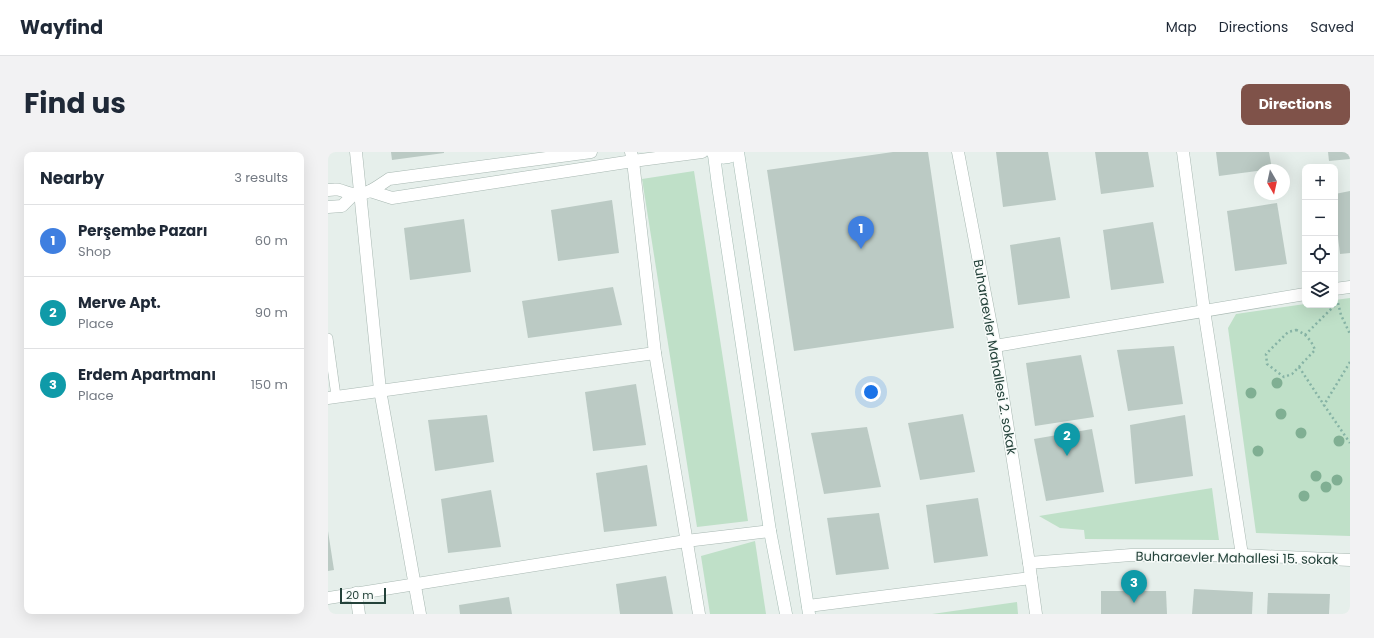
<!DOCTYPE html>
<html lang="en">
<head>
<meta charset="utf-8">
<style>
  body { margin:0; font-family:Poppins,sans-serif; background:#f2f2f3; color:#1f2937 }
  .controls { position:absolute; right:12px; top:12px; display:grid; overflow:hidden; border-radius:8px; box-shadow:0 4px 16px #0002 }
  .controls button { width:36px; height:36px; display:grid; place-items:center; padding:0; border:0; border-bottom:1px solid #e0e1e3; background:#fff; color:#1f2937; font:20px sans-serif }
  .compass { position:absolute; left:926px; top:12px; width:36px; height:36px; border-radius:50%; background:#fff; box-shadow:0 4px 16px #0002; rotate:171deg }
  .scale { position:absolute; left:12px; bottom:10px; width:46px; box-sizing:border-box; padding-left:4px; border:2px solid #24423a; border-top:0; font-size:11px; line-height:14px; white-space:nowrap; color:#24423a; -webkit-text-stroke:3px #f7fbf9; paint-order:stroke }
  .you { position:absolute; left:543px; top:240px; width:14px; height:14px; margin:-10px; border:3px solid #fff; border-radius:50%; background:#1a73e8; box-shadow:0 0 0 6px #1a73e833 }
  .badge { display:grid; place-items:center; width:26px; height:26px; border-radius:50%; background:#7f5249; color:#fff; font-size:13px; font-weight:700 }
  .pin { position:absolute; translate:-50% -33px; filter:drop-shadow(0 1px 2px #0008) }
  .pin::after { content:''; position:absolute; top:21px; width:14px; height:12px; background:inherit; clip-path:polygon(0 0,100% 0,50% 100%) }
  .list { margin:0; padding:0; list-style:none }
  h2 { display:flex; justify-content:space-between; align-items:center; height:52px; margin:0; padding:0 16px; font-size:17px }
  h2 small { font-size:13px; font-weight:400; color:#747a83 }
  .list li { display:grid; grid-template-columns:26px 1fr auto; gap:12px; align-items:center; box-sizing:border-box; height:72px; padding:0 16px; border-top:1px solid #e0e1e3 }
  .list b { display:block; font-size:15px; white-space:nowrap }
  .list p { margin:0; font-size:13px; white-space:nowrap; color:#747a83 }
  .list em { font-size:13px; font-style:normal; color:#747a83 }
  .icon { flex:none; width:22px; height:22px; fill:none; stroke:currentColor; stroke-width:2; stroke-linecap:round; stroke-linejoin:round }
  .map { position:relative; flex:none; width:1022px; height:462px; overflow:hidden; border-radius:8px }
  header { display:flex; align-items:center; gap:24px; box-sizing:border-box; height:56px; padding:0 20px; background:#fff; border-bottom:1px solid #e0e1e3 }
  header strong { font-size:19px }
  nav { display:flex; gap:22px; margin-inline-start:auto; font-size:14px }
  .intro { display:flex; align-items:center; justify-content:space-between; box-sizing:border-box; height:96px; padding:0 24px }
  h1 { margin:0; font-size:28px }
  .button { padding:10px 18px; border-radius:8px; background:#7f5249; color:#fff; font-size:14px; font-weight:700 }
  main { display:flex; gap:24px; padding:0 24px }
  aside { flex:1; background:#fff; border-radius:8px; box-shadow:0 4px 16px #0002 }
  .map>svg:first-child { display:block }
  .green { fill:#bfe0c8 }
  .building { fill:#bbcac4 }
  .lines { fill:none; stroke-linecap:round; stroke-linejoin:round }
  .lane-casing { stroke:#a8b8b2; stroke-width:10 }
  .street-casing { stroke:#a8b8b2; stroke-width:13 }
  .secondary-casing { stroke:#a4bbb3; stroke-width:13 }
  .path { stroke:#86b3a5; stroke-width:2.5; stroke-dasharray:2 3; stroke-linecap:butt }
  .lane { stroke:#fff; stroke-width:9 }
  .street { stroke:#fff; stroke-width:12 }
  .secondary { stroke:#fff; stroke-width:12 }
  .tree { fill:#80af93 }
  .labels { text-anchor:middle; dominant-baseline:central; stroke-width:3; stroke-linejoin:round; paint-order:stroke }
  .street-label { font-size:13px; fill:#24423a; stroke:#f7fbf9 }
</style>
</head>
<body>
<header>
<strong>Wayfind</strong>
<nav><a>Map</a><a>Directions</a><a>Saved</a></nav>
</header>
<div class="intro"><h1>Find us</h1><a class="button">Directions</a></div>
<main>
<aside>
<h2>Nearby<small>3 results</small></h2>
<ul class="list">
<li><span class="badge" style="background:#3f7fe0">1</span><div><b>Perşembe Pazarı</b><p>Shop</p></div><em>60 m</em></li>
<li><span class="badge" style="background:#0f9aa8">2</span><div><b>Merve Apt.</b><p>Place</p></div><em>90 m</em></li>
<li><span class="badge" style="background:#0f9aa8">3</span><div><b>Erdem Apartmanı</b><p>Place</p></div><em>150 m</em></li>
</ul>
</aside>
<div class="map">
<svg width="1022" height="462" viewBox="0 0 1022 462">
  <rect width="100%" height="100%" fill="#e6efeb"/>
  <!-- green -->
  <g class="green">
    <polygon points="366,19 420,369 369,375 314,27"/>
    <polygon points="1022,146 1022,384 928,381 900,176 908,162 977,152 1007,153 1007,148"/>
    <polygon points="884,336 891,388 757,387 756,378 732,376 711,364"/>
    <polygon points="427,389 438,462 382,462 373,404"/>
    <polygon points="689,450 690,462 604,462"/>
  </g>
  <!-- building -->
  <g class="building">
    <polygon points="63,0 116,0 116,1 64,8"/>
    <polygon points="565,0 600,0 626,176 466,199 439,18"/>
    <polygon points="668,0 720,0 728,48 675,55"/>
    <polygon points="767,0 820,0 826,35 773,42"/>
    <polygon points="888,0 941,0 944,17 891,24"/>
    <polygon points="1000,0 1022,0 1022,7 1001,9"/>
    <polygon points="1022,39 1022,101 1012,102 1007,60 1007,42"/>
    <polygon points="284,48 291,101 230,109 223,58"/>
    <polygon points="949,51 959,112 907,119 899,59"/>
    <polygon points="136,67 143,120 82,128 76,76"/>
    <polygon points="825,70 836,131 783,138 775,78"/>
    <polygon points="732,85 742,146 690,153 682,93"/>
    <polygon points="285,135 294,173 200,186 194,149"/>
    <polygon points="846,194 855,252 800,259 789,198"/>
    <polygon points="753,203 766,265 707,274 698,211"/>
    <polygon points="308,232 318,293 265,299 257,240"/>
    <polygon points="635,262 647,320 592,328 580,271"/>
    <polygon points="159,263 166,310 107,319 100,268"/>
    <polygon points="857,263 865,324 807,332 802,273"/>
    <polygon points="539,275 553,335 496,342 483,281"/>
    <polygon points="764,277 776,340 718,349 706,287"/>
    <polygon points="319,313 329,374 276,380 268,321"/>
    <polygon points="163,338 173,395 120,401 113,347"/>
    <polygon points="650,346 660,404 606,411 598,353"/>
    <polygon points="551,361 561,417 508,423 499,366"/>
    <polygon points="0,379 6,418 0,419"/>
    <polygon points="338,424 345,462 292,462 288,432"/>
    <polygon points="866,437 925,440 924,462 864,462"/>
    <polygon points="773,439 838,439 839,462 773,462"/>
    <polygon points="940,441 1002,442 1001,462 939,462"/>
    <polygon points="181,445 184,462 132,462 131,453"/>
  </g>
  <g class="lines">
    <!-- lane casing -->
    <g class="lane-casing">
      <polyline id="lane" points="0,186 8,244"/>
    </g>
    <!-- street casing -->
    <g class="street-casing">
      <g id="street">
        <polyline points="28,0 52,238 92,462"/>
        <polyline points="303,0 305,9 327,201 371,462"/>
        <polyline points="630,0 667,194 701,411 708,462"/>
        <polyline points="855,0 876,158 914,403"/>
        <path d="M0,38C14,36 14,40 25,42C39,44 50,34 61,27L263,0"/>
        <polyline points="42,39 64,46 305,9 374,0"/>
        <polyline points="0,55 14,54 26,42"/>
        <polyline points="1007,137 1022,135"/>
        <polyline points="667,194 977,142"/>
        <polyline points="0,246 327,201"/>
        <polyline points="701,411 803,403 914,403 1022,408"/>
        <polyline points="28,441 31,462"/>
        <polyline points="0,446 358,389 442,379"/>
        <polyline points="480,454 703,426"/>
      </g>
    </g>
    <!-- secondary casing -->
    <g class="secondary-casing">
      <g id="secondary">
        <path d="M384,0C391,8 402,7 409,0"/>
        <polyline points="410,0 481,462"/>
        <polyline points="386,3 390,34 442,379 458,462"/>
      </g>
    </g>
    <!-- path -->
    <g class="path">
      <polyline points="1010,151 1013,163 1022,182"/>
      <path d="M968,178C977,181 984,189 987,198L964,222L956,225L939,212L938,202L960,180Z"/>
      <polyline points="977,183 1009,151"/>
      <polyline points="1022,210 996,253 1022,291"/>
      <polyline points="971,215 996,253"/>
    </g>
    <!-- lane -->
    <use href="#lane" class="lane"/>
    <!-- street -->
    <use href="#street" class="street"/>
    <!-- secondary -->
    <use href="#secondary" class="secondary"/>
  </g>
  <!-- trees -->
  <g class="tree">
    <circle cx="949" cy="231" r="5.5"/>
    <circle cx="923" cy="241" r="5.5"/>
    <circle cx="953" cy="262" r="5.5"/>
    <circle cx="973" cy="281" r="5.5"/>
    <circle cx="1011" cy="289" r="5.5"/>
    <circle cx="930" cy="299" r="5.5"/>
    <circle cx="988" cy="324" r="5.5"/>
    <circle cx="1009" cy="328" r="5.5"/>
    <circle cx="998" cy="335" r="5.5"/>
    <circle cx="976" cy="344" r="5.5"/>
  </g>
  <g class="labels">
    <!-- street labels -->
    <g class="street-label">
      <text transform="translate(667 205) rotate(80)">Buharaevler Mahallesi 2. sokak</text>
      <text transform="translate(909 406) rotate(1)">Buharaevler Mahallesi 15. sokak</text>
    </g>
  </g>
</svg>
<div class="controls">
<button>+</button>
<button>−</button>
<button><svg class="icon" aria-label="locate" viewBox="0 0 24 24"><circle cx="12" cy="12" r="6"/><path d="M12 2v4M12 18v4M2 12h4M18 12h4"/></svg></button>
<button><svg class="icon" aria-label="layers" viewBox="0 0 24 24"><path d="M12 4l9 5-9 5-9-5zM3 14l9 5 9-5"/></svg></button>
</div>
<svg class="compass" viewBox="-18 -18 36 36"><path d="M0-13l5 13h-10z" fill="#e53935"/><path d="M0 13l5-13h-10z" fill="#747a83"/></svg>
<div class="scale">20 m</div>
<div class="you"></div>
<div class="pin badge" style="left:533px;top:97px;background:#3f7fe0">1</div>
<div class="pin badge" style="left:739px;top:304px;background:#0f9aa8">2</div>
<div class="pin badge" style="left:806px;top:451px;background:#0f9aa8">3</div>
</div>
</main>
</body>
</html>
